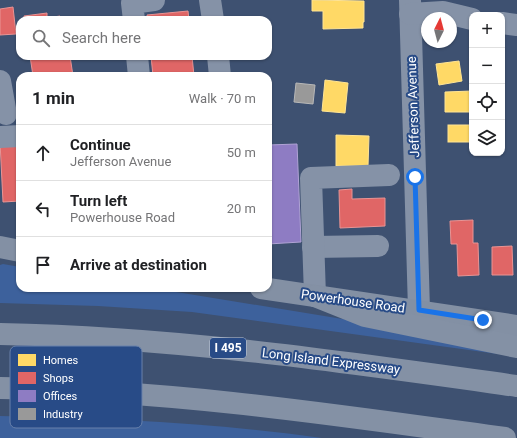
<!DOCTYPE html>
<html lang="en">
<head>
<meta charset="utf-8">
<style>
  body { margin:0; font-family:Roboto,sans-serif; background:#f2f2f2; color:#202124 }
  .controls { position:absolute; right:12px; top:12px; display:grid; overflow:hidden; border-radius:8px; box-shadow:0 1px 3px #0004 }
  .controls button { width:36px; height:36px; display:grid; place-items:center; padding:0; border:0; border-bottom:1px solid #e0e0e0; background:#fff; color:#202124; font:20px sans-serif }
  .compass { position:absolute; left:421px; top:12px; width:36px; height:36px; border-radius:50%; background:#fff; box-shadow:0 1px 3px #0004; rotate:6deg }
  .stop { position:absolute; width:12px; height:12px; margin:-9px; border:3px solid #1a73e8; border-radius:50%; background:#fff }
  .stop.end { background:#1a73e8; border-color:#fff; box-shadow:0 1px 4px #0008 }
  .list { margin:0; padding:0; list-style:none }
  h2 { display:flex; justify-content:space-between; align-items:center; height:52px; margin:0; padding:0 16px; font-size:17px }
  h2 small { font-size:13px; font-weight:400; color:#757577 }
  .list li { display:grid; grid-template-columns:26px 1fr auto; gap:12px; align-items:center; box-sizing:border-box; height:56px; padding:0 16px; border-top:1px solid #e0e0e0 }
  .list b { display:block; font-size:15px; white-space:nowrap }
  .list p { margin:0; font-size:13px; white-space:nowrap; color:#757577 }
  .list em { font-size:13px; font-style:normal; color:#757577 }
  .icon { flex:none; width:22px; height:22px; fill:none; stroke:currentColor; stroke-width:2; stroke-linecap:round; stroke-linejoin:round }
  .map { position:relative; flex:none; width:517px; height:438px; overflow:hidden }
  .search { position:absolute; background:#fff; box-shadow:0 1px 3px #0004; left:16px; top:16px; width:256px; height:44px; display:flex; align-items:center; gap:10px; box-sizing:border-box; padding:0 14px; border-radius:12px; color:#757577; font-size:15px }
  .panel { position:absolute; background:#fff; box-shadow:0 1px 3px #0004; left:16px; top:72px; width:256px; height:220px; border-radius:12px }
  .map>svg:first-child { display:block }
  .green { fill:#3d619c }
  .homes { fill:#ffd966; stroke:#ffe494 }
  .shops { fill:#e06666; stroke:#e99494 }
  .offices { fill:#8e7cc3; stroke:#b0a3d5 }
  .industry { fill:#999; stroke:#b8b8b8 }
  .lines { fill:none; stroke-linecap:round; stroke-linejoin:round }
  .minor { stroke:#8592a7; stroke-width:22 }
  .major { stroke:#8390a4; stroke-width:22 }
  .highway { stroke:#8491a5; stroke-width:22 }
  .route { stroke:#1a73e8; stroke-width:5 }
  .labels { text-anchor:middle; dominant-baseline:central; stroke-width:4; stroke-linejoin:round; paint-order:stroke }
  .shield { fill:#284b87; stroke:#bec9db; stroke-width:1 }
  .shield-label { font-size:12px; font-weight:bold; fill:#fff }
  .street-label { font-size:13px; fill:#fff; stroke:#284b87 }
  .key { fill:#284b87; stroke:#6881ab; stroke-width:1 }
  .key-label { font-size:11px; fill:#fff }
</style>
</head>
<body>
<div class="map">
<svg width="517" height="438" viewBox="0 0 517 438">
  <rect width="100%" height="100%" fill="#3e5171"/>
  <!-- green -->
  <g class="green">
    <polygon points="3,264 20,267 20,288 152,288 367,323 498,354 192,312 98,306 0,303 0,265"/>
    <path d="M0,416C108,418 215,423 322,438H0Z"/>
  </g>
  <!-- homes -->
  <g class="homes">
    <polygon points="312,0 364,1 364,22 363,22 363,28 323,29 323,11 312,11"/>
    <polygon points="459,61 462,81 439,85 436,64"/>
    <polygon points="325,80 348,83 345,113 322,111"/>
    <polygon points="472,91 472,112 445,112 445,92"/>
    <rect x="448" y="125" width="24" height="17"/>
    <polygon points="336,135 369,136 368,166 336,166"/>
  </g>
  <!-- shops -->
  <g class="shops">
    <polygon points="13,7 16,34 0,35 0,9"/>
    <polygon points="188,11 189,20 148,20 147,15"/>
    <polygon points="47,13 47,18 60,16 61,20 24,20 24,16"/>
    <polygon points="30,56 70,56 73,76 33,76"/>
    <polygon points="151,56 192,56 194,76 153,76"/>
    <polygon points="18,141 20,201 3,202 0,142"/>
    <polygon points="352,189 352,199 385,198 385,226 340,228 339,190"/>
    <polygon points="473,220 473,243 478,243 479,275 458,276 457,244 451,244 450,221"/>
    <polygon points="512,246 513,275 492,275 492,247"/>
  </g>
  <!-- offices -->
  <polygon class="offices" points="297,144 301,242 268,244 268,145"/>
  <!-- industry -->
  <polygon class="industry" points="296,83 315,85 313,104 294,102"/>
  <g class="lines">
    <!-- minor -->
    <g class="minor">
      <polyline points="210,0 213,20"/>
      <polyline points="410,0 419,310"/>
      <polyline points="410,14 443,12 472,19"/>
      <polyline points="134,20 132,3 154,0"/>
      <polyline points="502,23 517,25"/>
      <polyline points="137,56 139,76"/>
      <polyline points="218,56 220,76"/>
      <polyline points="0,81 6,114"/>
      <polyline points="0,137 20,136"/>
      <polyline points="313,247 378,246"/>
      <polyline points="315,296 311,178 389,175"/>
    </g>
    <!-- major -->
    <g class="major">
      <polyline points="0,247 20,251"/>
      <polyline points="261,288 517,326"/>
    </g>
    <!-- highway -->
    <g class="highway">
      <polyline points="315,296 365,316 517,347"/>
      <path d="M0,334C174,337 345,362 517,386"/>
      <path d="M0,388C170,390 337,415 505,438"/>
    </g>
  </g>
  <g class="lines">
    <!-- route -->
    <polyline class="route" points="415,177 419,310 483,320"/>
  </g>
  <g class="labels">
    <!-- shield labels -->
    <rect class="shield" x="210" y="338" width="36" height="20" rx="3"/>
    <g class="shield-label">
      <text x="228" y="348">I 495</text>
    </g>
    <!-- street labels -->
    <g class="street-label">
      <text transform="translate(413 107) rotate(-92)">Jefferson Avenue</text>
      <text transform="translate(353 301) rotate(8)">Powerhouse Road</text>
      <text transform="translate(331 361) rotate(7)">Long Island Expressway</text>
    </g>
  </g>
  <!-- legend -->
  <rect x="10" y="346" width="132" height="82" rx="6" class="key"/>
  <rect x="18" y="354" width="18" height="12" fill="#ffd966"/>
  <rect x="18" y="372" width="18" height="12" fill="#e06666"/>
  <rect x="18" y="390" width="18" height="12" fill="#8e7cc3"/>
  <rect x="18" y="408" width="18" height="12" fill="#999"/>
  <g class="key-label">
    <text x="43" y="364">Homes</text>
    <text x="43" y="382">Shops</text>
    <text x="43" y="400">Offices</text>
    <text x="43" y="418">Industry</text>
  </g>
</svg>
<div class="controls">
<button>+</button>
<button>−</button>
<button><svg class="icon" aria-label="locate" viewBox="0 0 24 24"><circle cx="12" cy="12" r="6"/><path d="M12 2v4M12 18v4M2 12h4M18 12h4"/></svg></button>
<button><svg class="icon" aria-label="layers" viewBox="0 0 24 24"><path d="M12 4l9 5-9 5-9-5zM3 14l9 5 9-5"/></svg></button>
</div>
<svg class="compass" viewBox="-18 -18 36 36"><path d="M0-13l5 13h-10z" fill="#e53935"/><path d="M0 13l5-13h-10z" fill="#757577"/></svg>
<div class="stop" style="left:415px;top:177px"></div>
<div class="stop end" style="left:483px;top:320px"></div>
<div class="search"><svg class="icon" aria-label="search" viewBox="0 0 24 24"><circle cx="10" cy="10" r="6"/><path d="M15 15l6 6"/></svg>Search here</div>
<section class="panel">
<h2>1 min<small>Walk · 70 m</small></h2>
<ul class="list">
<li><svg class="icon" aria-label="ahead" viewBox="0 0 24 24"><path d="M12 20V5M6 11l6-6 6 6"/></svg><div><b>Continue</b><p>Jefferson Avenue</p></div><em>50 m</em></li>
<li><svg class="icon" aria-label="left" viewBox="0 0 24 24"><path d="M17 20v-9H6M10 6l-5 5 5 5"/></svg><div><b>Turn left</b><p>Powerhouse Road</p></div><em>20 m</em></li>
<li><svg class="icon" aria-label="arrive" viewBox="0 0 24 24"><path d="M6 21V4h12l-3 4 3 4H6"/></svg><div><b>Arrive at destination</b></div></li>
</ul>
</section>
</div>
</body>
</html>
